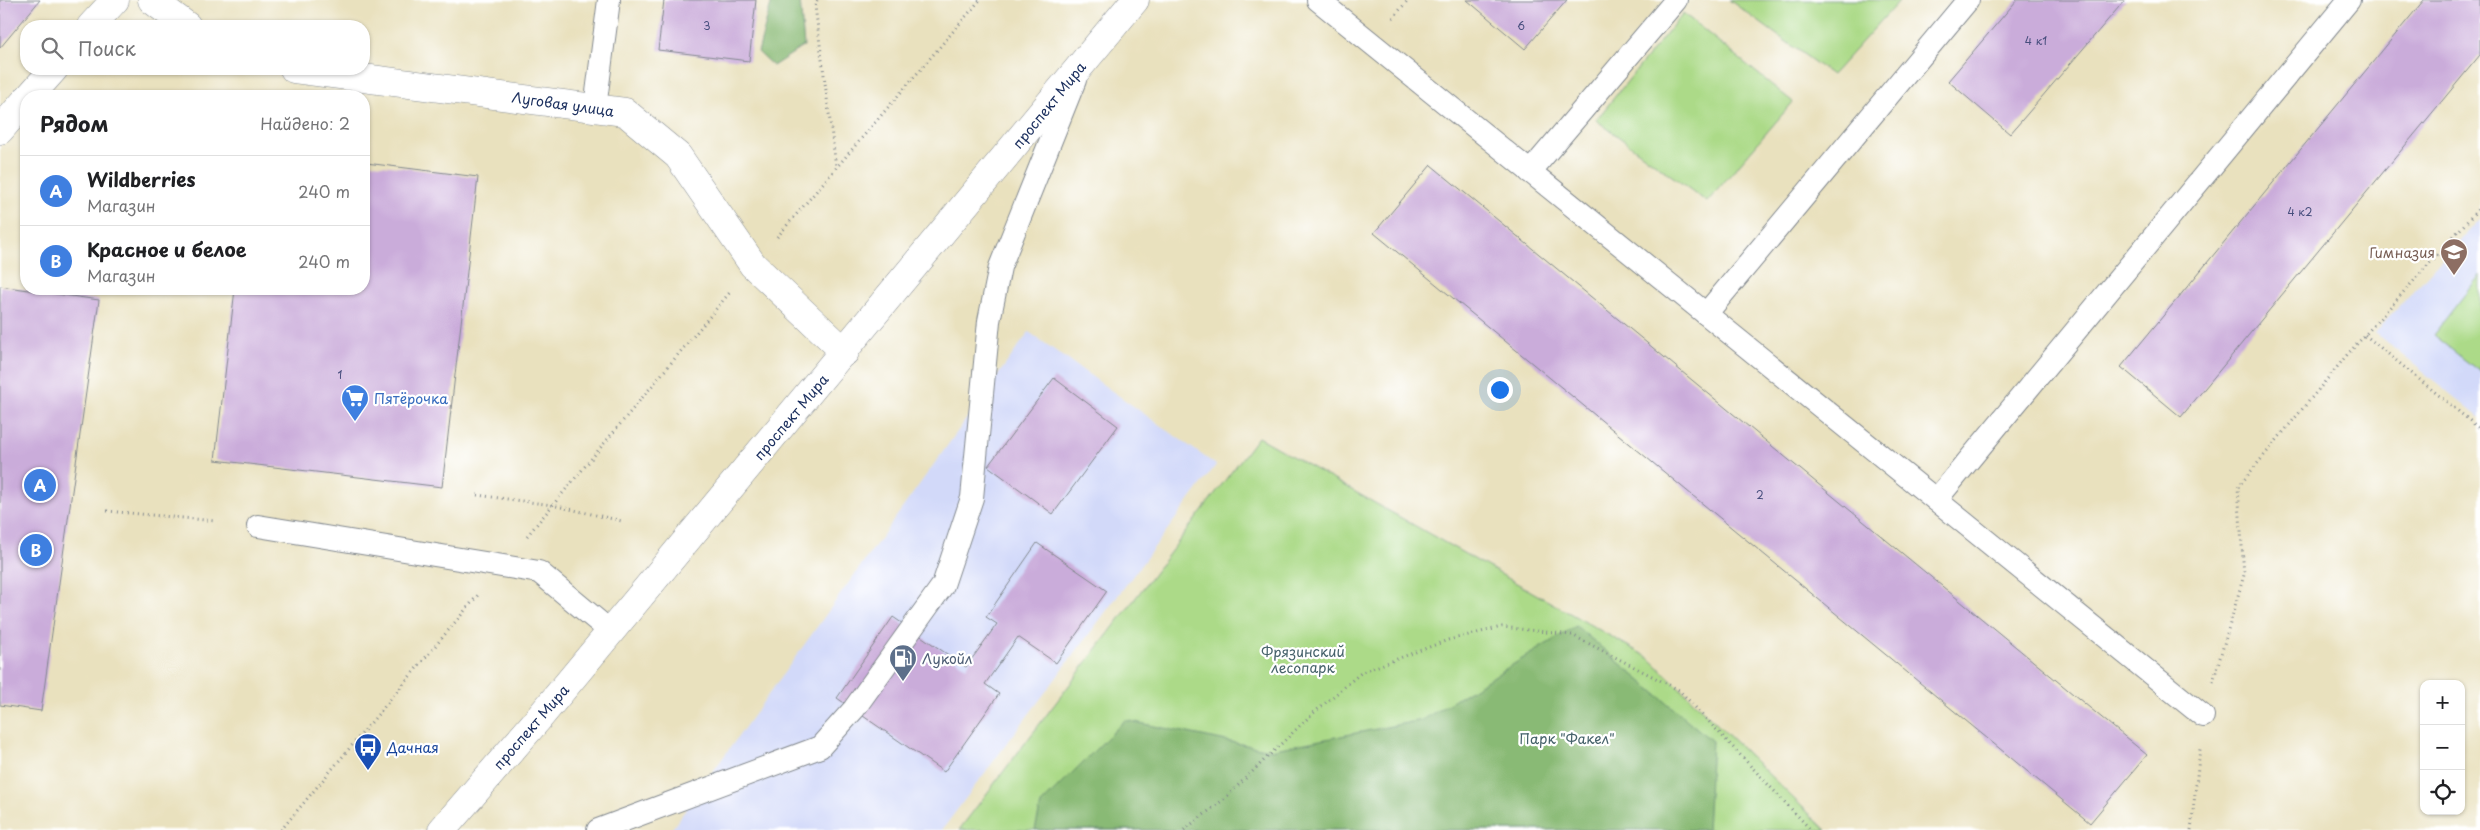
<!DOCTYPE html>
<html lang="ru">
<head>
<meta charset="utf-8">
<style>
  body { margin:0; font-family:"Playpen Sans",sans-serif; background:#f2f2f2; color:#202124 }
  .controls { position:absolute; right:15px; bottom:15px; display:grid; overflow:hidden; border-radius:10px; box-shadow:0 1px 4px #0004 }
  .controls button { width:45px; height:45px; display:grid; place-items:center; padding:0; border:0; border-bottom:1px solid #e0e0e0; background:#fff; color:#202124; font:25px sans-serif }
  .you { position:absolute; left:1499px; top:389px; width:18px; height:18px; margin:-12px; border:4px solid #fff; border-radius:50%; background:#1a73e8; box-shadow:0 0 0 8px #1a73e833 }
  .badge { display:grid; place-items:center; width:32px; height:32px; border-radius:50%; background:#111827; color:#fff; font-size:16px; font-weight:700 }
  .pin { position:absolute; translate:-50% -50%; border:2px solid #fff; box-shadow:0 1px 5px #0006 }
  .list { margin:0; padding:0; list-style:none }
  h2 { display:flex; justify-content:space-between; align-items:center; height:65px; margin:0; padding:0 20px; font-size:21px }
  h2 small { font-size:16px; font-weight:400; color:#757577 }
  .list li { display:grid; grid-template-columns:32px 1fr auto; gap:15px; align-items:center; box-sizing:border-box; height:70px; padding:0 20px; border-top:1px solid #e0e0e0 }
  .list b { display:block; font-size:19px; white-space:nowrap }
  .list p { margin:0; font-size:16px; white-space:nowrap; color:#757577 }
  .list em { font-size:16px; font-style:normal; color:#757577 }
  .icon { flex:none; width:28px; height:28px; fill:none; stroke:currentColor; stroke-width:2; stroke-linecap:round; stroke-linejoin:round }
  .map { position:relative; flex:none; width:2480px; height:830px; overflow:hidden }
  .search { position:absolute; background:#fff; box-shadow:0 1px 4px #0004; left:20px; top:20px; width:350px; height:55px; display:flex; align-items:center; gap:12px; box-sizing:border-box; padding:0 18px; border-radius:20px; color:#757577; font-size:19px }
  .panel { position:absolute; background:#fff; box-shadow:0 1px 4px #0004; left:20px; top:90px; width:350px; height:205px; border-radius:20px }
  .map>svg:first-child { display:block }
  .built { fill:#d2d9f9 }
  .green { fill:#acda88; stroke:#648473 }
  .forest { fill:#89ba74; stroke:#527469 }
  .building { fill:#caacda }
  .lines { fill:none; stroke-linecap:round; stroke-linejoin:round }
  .service-casing { stroke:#82888e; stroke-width:24 }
  .minor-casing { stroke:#82888e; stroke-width:29 }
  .primary-casing { stroke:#82888e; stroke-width:29 }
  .path { stroke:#82888e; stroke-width:3; stroke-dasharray:1 4; stroke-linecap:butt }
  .service { stroke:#fff; stroke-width:22 }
  .minor { stroke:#fff; stroke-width:28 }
  .primary { stroke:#fff; stroke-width:28 }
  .labels { text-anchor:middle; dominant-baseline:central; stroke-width:4.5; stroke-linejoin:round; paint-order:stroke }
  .number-label { font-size:11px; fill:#474e7d }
  .street-label { font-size:14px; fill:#1b2f5e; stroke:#fff }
  .education-label { font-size:14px; fill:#785e54; stroke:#fff; text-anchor:end }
  .shop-label { font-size:14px; fill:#366cbe; stroke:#fff; text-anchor:start }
  .park-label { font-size:14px; fill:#46626b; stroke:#fff }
  .service-label { font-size:14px; fill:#4e5e75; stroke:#fff; text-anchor:start }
  .transit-label { font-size:14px; fill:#164399; stroke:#fff; text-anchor:start }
</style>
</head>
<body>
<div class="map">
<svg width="2480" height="830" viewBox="0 0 2480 830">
  <rect width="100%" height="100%" fill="#fff"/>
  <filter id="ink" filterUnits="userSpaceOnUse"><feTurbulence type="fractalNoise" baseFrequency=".02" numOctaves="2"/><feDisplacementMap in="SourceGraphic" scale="10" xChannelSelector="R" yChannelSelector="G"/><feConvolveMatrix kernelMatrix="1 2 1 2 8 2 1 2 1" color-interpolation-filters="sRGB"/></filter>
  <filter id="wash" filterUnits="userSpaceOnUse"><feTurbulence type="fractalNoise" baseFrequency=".0096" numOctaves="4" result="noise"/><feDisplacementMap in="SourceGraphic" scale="20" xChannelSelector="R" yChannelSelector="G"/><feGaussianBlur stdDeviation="1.12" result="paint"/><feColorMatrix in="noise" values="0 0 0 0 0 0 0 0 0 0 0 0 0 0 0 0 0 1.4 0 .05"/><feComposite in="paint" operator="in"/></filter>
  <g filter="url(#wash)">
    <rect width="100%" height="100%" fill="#e9e1be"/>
    <!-- built -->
    <g class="built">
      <polygon points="2480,218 2480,418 2375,333"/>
      <polygon points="1029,332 1216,465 942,830 671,830"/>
    </g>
    <!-- green -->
    <g class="green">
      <polygon points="1729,0 1900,0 1832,75"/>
      <polygon points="1683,13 1793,102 1707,202 1596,120"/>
      <polygon points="2480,275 2480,372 2433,335"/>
      <polygon points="1258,437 1649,658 1826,830 959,830"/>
    </g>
    <!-- forest -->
    <g class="forest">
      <polygon points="772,0 800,0 804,46 773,66 758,52"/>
      <polygon points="1576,626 1712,741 1707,830 1035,830 1041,804 1125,720 1270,750 1422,720"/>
    </g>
    <g id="blocks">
      <!-- building -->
      <g class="building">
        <polygon points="0,0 40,0 0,48"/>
        <polygon points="664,0 756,0 749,61 658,50"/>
        <polygon points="1467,0 1567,0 1525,49"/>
        <polygon points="2017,0 2125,0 2010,134 1948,81"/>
        <polygon points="2424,0 2480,0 2480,55 2181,417 2121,367"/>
        <polygon points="366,163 478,177 442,487 215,460 235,289 364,289 364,183"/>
        <polygon points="1431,165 2147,755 2090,823 1374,233"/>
        <polygon points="0,286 99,300 41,711 0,705"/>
        <polygon points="1054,378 1118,426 1053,514 988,466"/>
        <polygon points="1037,543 1107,591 1056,663 1018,637 985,684 999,694 944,772 837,698 893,617 966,667 997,624 986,617"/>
      </g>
    </g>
  </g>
  <g filter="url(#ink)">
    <use href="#blocks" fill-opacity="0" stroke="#82888e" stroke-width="1"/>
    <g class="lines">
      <!-- service casing -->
      <g class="service-casing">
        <g id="service">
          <polyline points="1318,0 2203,716"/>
          <polyline points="595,108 609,0"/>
          <polyline points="1530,172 1676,0"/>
          <polyline points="1706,314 1968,0"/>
          <polyline points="1936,500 2349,0"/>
          <polyline points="258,526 539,572 611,632"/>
          <polyline points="598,830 820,747 854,709 943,585 972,498 989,321 1000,267 1075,80"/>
        </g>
      </g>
      <!-- minor casing -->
      <g class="minor-casing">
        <g id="minor">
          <polyline points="152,0 187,26"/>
          <polyline points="91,26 115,0"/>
          <polyline points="294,69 625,112 678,156 753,265 845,352"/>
          <polyline points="30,96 54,69"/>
          <polyline points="0,130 26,100"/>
        </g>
      </g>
      <!-- primary casing -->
      <g class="primary-casing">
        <polyline id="primary" points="442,830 539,718 1135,0"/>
      </g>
      <!-- path -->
      <g class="path">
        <polyline points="817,0 815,6 836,167"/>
        <polyline points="1393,18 1408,0"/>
        <polyline points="777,237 980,0"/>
        <polyline points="2365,335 2480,429"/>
        <polyline points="477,495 552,505 622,521"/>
        <polyline points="107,511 216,521"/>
        <polyline points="527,536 731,291"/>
        <polyline points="2213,682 2244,575 2238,487 2347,355 2480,207"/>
        <polyline points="281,830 478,595"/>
        <polyline points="1184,830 1223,800 1310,716 1362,672 1448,640 1502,627 1572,635 1679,690 1811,830"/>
        <polyline points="2191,830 2200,749"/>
      </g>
      <!-- service -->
      <use href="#service" class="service"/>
      <!-- minor -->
      <use href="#minor" class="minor"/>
      <!-- primary -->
      <use href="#primary" class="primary"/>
    </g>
  </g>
  <!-- icons -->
  <defs>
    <g id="school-pin" transform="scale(1.4375)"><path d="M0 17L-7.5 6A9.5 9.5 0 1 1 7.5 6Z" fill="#8d6e63" stroke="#fff"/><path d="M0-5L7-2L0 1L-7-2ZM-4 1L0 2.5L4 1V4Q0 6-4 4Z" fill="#fff"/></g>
    <g id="supermarket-pin" transform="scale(1.4375)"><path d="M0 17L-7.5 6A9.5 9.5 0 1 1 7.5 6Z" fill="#3f7fe0" stroke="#fff"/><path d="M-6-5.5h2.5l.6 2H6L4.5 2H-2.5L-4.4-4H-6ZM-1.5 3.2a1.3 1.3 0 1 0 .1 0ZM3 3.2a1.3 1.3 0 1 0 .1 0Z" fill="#fff"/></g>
    <g id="fuel-pin" transform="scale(1.4375)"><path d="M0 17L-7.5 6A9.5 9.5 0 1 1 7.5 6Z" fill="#5c6f8a" stroke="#fff"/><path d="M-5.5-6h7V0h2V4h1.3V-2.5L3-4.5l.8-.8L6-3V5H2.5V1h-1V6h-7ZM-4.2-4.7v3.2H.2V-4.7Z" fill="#fff"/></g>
    <g id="bus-pin" transform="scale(1.4375)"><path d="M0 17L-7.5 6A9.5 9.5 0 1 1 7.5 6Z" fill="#1a4fb4" stroke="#fff"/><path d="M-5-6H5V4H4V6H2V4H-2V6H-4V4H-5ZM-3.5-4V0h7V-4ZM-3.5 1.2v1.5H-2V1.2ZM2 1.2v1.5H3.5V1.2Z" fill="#fff"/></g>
  </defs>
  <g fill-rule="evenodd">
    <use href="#school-pin" x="2454" y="252"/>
    <use href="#supermarket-pin" x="355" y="398"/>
    <use href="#fuel-pin" x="903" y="658"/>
    <use href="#bus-pin" x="368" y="747"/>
  </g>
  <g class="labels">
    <!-- number labels -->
    <g class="number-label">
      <text x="707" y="25">3</text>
      <text x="1521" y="25">6</text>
      <text x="2036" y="40">4 к1</text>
      <text x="2300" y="211">4 к2</text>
      <text x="340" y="374">1</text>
      <text x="1760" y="494">2</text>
    </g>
    <!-- street labels -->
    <g class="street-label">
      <text transform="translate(563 104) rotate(8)">Луговая улица</text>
      <text transform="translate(1049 105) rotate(-51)">проспект Мира</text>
      <text transform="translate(791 417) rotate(-50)">проспект Мира</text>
      <text transform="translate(531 727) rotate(-49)">проспект Мира</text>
    </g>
    <!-- education labels -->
    <g class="education-label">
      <text x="2435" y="252">Гимназия</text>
    </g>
    <!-- shop labels -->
    <g class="shop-label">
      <text x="374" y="398">Пятёрочка</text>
    </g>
    <!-- park labels -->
    <g class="park-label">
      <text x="1303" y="651">Фрязинский<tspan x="1303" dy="16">лесопарк</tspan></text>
      <text x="1567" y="738">Парк "Факел"</text>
    </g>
    <!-- service labels -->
    <g class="service-label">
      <text x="922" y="658">Лукойл</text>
    </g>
    <!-- transit labels -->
    <g class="transit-label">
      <text x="387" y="747">Дачная</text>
    </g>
  </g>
</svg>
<div class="controls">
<button>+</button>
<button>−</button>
<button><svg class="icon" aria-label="locate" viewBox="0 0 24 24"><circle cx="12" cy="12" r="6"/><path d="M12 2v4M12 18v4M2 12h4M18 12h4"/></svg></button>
</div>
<div class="you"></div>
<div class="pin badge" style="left:40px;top:485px;background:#3f7fe0">A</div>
<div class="pin badge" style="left:36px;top:550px;background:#3f7fe0">B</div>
<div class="search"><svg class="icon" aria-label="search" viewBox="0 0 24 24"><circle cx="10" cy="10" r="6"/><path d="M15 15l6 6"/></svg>Поиск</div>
<section class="panel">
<h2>Рядом<small>Найдено: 2</small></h2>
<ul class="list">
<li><span class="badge" style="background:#3f7fe0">A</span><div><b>Wildberries</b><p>Магазин</p></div><em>240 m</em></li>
<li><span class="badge" style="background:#3f7fe0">B</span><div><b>Красное и белое</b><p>Магазин</p></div><em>240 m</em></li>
</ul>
</section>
</div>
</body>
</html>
